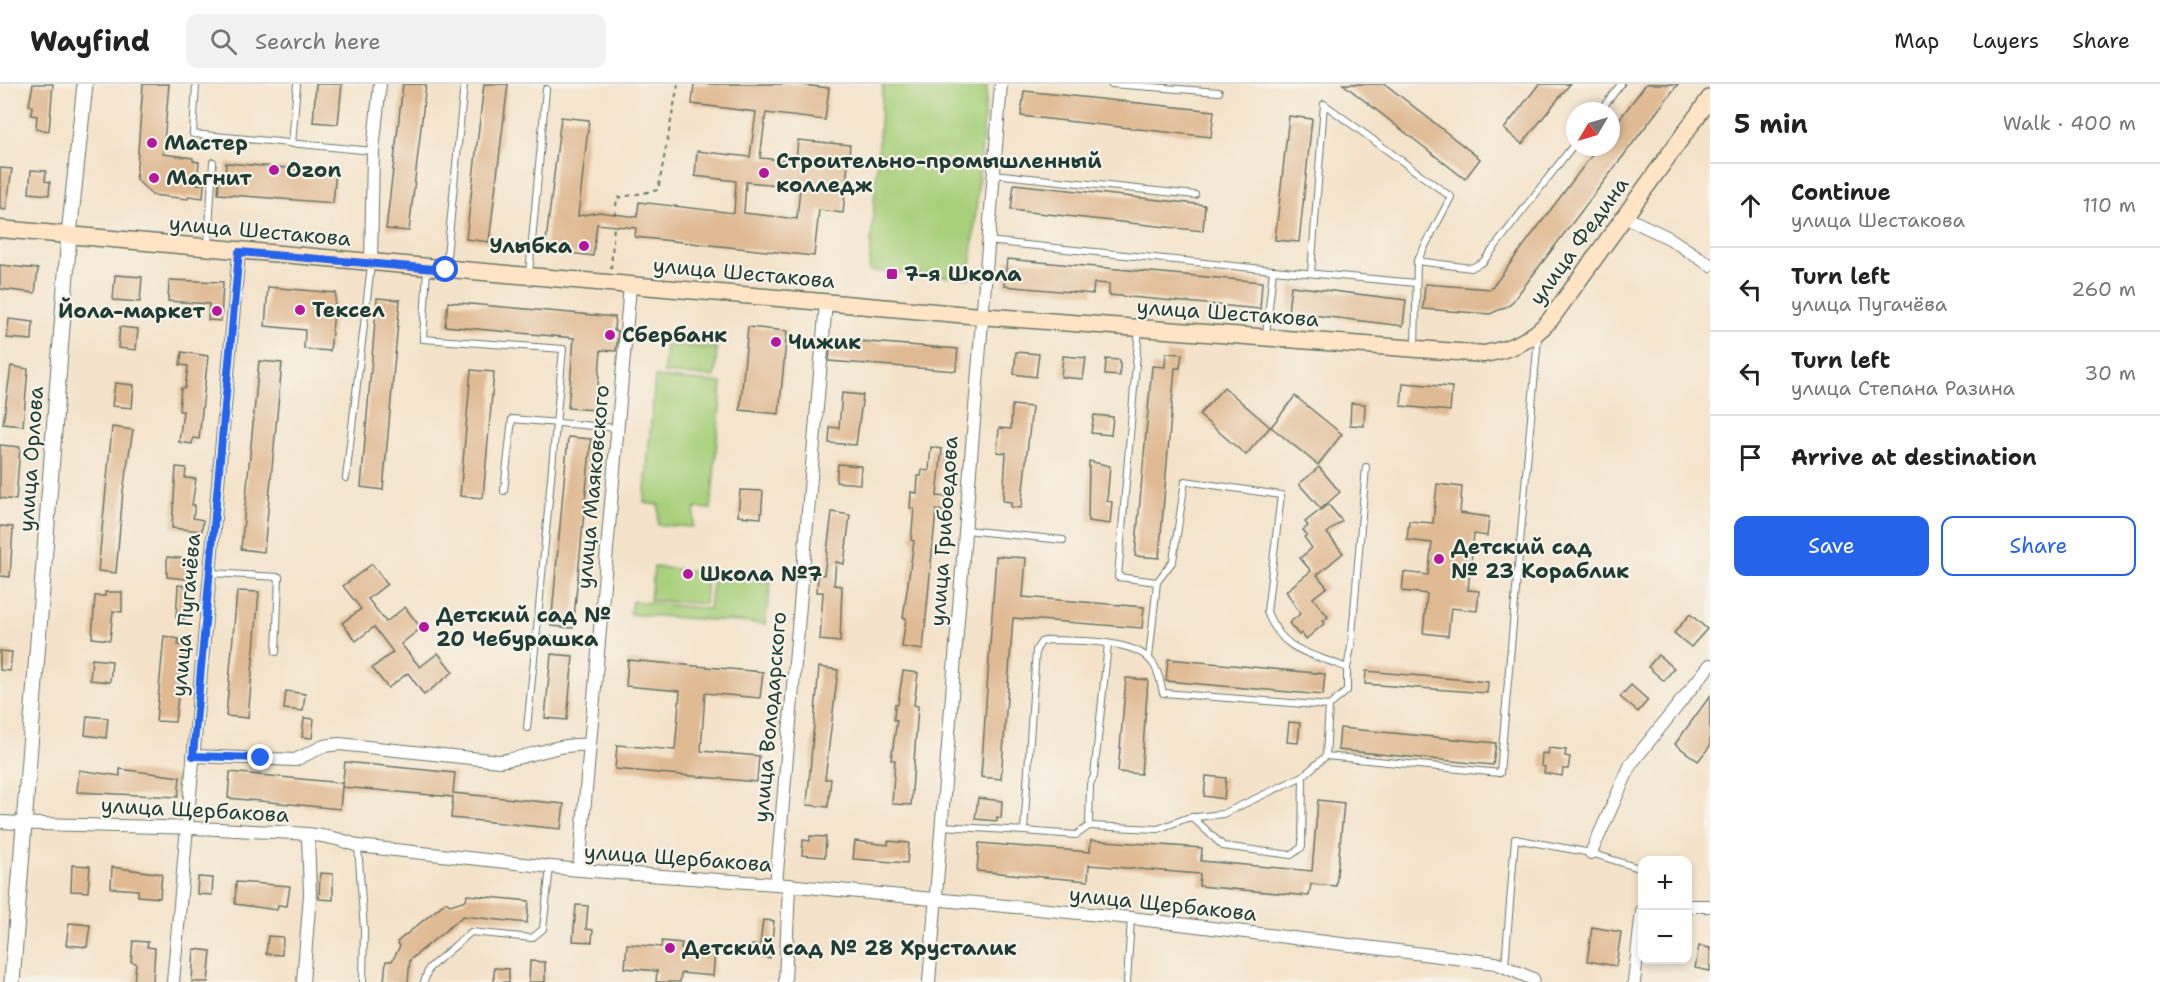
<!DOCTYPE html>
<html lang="en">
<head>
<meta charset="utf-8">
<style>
  body { margin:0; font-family:"Shantell Sans",sans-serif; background:#f2f2f2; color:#222 }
  .controls { position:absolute; right:18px; bottom:18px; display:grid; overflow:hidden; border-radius:12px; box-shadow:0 3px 9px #0003 }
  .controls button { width:54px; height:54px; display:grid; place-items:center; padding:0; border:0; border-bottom:2px solid #e0e0e0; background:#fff; color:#222; font:30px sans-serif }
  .compass { position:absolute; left:1566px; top:18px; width:54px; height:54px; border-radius:50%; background:#fff; box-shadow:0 3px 9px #0003; rotate:232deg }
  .stop { position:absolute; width:18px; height:18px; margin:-14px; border:4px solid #2563eb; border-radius:50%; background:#fff }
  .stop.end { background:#2563eb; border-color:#fff; box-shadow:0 2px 6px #0008 }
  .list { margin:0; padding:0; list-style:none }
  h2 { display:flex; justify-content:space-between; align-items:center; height:78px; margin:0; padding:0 24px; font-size:26px }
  h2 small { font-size:20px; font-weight:400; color:#767676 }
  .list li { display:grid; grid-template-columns:39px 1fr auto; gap:18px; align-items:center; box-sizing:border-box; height:84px; padding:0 24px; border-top:2px solid #e0e0e0 }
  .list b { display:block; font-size:22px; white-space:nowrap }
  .list p { margin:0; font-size:20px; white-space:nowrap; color:#767676 }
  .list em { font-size:20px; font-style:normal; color:#767676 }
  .actions { display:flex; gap:12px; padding:18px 24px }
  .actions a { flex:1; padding:14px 0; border:2px solid #2563eb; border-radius:12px; text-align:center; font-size:21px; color:#2563eb }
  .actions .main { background:#2563eb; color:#fff }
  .icon { flex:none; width:33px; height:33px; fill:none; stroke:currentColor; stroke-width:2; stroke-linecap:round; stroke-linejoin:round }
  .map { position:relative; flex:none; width:1710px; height:898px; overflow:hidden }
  header { display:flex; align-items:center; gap:36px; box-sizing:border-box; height:84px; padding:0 30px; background:#fff; border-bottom:2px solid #e0e0e0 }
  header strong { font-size:28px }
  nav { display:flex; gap:33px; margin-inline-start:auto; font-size:21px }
  .search { width:420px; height:54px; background:#f2f2f2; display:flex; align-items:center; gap:15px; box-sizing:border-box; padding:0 21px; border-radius:12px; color:#767676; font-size:22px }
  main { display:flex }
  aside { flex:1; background:#fff }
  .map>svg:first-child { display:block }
  .green { fill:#a8d07b; stroke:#648658; stroke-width:1.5 }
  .building { fill:#e0ba93; fill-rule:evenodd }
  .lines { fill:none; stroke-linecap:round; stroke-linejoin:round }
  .service-casing { stroke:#6a7768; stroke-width:8 }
  .minor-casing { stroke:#6a7768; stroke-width:14 }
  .tertiary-casing { stroke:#6a7768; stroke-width:17 }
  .secondary-casing { stroke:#6a7768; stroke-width:19 }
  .path { stroke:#6a7768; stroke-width:2; stroke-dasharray:4.5 4.5; stroke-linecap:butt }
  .service { stroke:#fff; stroke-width:6 }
  .minor { stroke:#fff; stroke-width:12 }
  .tertiary { stroke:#fff; stroke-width:15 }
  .secondary { stroke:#ffe4c6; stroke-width:16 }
  .route { stroke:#2563eb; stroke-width:8 }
  .poi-dot { fill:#b5179e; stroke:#f7f3e8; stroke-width:2 }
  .labels { text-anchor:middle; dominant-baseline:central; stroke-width:4.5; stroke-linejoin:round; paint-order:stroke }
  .poi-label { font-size:21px; font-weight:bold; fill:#1f3d34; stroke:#f7f3e8; text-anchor:start }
  .street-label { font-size:21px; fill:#1f3d34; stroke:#f7f3e8 }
</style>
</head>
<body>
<header>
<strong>Wayfind</strong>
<div class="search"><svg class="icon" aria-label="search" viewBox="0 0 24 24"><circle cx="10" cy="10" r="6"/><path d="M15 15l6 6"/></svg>Search here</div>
<nav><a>Map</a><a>Layers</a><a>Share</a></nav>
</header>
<main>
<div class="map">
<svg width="1710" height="898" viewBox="0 0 1710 898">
  <rect width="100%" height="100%" fill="#f7f3e8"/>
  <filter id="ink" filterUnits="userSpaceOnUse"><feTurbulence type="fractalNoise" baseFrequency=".0167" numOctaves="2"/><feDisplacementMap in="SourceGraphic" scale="12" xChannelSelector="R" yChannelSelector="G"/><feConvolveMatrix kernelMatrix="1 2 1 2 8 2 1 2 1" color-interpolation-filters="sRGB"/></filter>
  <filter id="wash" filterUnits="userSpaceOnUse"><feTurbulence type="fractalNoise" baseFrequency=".008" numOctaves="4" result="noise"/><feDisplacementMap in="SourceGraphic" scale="24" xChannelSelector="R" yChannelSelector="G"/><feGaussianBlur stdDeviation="1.35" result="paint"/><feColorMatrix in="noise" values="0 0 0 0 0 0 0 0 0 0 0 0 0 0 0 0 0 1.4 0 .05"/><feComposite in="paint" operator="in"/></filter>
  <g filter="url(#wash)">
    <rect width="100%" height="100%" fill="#f4e3ca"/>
    <!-- green -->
    <g class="green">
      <polygon points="883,0 987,0 970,194 869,187"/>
      <polygon points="666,261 717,264 715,293 664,289"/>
      <polygon points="655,293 722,299 711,425 695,424 693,443 658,441 659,421 644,419"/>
      <polygon points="654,483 707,488 705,520 650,516"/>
      <polygon points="713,492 771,498 765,540 630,530 632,517 709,525"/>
    </g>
    <g id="blocks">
      <!-- building -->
      <g class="building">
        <polygon points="33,0 53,0 49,47 36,45 37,32 31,31 32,22 29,21"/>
        <polygon points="143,0 169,0 163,70 193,74 193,77 199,78 197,100 204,100 203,114 189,112 188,115 152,111 136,95"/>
        <polygon points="316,0 342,0 338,40 313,38"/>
        <polygon points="403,0 426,0 409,147 386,145"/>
        <polygon points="484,0 508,0 489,158 466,155"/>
        <path d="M694,0H794L829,4L825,36L766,29L760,74L796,77L798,56L850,61L843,129L819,126L814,172L635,153L636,144L597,140L593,172L545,166L561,33L589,36L578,132L599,128L637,133L639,118L734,129L736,97L695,92L697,67L750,73L756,28L692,20ZM746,98L800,103L797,135L744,129Z"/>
        <polygon points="1343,0 1385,0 1480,75 1465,95"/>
        <polygon points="1539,0 1570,0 1522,60 1504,45"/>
        <polygon points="1646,0 1678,0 1510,221 1490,230 1423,225 1425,200 1491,205 1598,63 1611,63 1611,46"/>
        <polygon points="1024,7 1214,27 1211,53 1021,32"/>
        <polygon points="1289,32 1312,35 1299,158 1275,156"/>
        <polygon points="226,79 336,88 333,119 218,110 219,96 225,96"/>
        <polygon points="0,84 12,85 6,126 0,125"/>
        <polygon points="31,86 46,87 45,97 50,98 49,111 29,109"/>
        <polygon points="1014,100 1205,121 1203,147 1011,126"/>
        <polygon points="1007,175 1262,198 1260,225 1109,211 1109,200 1094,199 1093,210 1004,202"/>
        <polygon points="0,181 38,185 35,209 0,205"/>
        <polygon points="115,191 142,193 140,218 113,216"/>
        <polygon points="169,196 223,198 221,237 208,236 209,220 168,217"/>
        <polygon points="1291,202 1406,216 1403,242 1288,228"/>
        <polygon points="268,203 336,209 330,267 304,265 305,246 265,242"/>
        <polygon points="377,214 400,216 383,406 361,403"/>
        <polygon points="448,218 615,233 614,246 618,247 616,267 601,266 596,326 568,324 574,254 445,242"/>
        <polygon points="9,235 33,238 32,256 7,254"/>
        <polygon points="120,243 138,245 136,266 118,264"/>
        <polygon points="748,243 787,247 779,330 740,326"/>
        <polygon points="831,255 958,265 956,287 829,277"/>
        <polygon points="182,268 208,272 199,355 193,354 192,360 179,358 183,327 179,327 181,304 185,304 188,282 180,281"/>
        <polygon points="1016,268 1039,270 1036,293 1014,290"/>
        <polygon points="1166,269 1182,270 1180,284 1175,284 1159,474 1135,472 1152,282 1165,283"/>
        <polygon points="1063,272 1086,274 1083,295 1061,293"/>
        <polygon points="1106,275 1120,276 1120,292 1105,291"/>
        <polygon points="259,277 282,279 264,468 241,465"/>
        <polygon points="11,282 28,285 23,342 3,340"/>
        <polygon points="471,286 494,288 483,414 460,412"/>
        <polygon points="115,299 134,301 132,324 112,322"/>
        <polygon points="1403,299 1452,303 1450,327 1401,322"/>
        <polygon points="1224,303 1270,343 1246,371 1199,331"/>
        <polygon points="842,309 863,311 856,361 829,359 830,343 839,344"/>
        <polygon points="1295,312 1342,350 1318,381 1271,343"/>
        <polygon points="1351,319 1365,320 1364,342 1350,341"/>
        <polygon points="1012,321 1032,323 1021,424 1011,423 1011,418 1003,417 1006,369 997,368 999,344 1011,345"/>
        <polygon points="1094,331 1113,333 1111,351 1091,349"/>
        <polygon points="112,343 133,346 123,407 116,489 98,487"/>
        <polygon points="568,353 591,355 573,544 551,542"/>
        <polygon points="0,361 20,363 16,416 0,414"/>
        <polygon points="931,363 942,365 937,412 946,413 945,427 936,426 923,566 902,563 906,534 903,534 914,457 911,456 914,425 910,424 911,408 917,409 918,392 921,392 922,386 929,387"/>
        <polygon points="1089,377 1110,382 1107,417 1112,418 1110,440 1088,437"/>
        <polygon points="838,380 861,382 860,400 836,398"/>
        <polygon points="176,383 186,384 185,394 196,395 192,421 195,421 193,434 203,436 202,447 172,444"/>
        <polygon points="1319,383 1340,408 1321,425 1299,400"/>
        <polygon points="1437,400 1462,403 1460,429 1489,433 1487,452 1474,450 1468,506 1479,507 1477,527 1451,524 1448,552 1423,549 1427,510 1402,507 1404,488 1428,491 1432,459 1407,456 1409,437 1433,439"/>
        <polygon points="740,406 763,407 761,434 738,432"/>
        <polygon points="1328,420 1342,437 1327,449 1343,469 1317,491 1327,503 1313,514 1328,533 1323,537 1325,539 1306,555 1301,549 1299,551 1289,539 1300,530 1286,507 1311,487 1300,474 1312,464 1304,453 1307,451 1303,446 1308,442 1305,438"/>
        <polygon points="832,428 850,431 844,480 836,478 834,501 842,502 840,558 820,556 823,508 817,508 818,490 824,491"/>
        <polygon points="0,442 13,443 10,493 0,492"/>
        <polygon points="996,472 1026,474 1023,513 1144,523 1142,544 1013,534 1001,695 981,693"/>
        <polygon points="167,473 188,475 186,495 167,493"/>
        <polygon points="372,480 387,500 368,515 386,538 405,523 421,544 401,560 420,583 438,569 453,588 424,611 408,589 388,604 372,584 393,568 374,543 356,557 342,539 361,525 343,502"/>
        <polygon points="178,501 188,502 184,535 176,534"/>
        <polygon points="237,507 259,508 248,634 226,632"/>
        <polygon points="105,508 122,508 122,528 113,527 110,556 92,554 95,512 105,512"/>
        <polygon points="1690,530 1707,545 1691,563 1674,549"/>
        <polygon points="164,552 179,555 178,561 184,562 175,638 156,637"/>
        <polygon points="0,567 12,568 10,587 0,586"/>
        <polygon points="551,570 573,572 567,636 545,634"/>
        <polygon points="1658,571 1674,584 1664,597 1648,583"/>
        <polygon points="92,575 112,577 110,598 90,596"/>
        <polygon points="1168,575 1325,590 1323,611 1166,597"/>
        <polygon points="628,576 763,588 760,614 705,609 701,667 759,672 757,698 615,685 617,661 675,666 680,607 626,602"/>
        <polygon points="819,583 838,586 825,695 831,695 828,723 807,721"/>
        <polygon points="903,587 918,589 914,621 918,622 911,721 892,720 895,676 891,676 897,636 894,636 895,620 898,620"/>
        <polygon points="1366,587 1488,598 1487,609 1365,600"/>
        <polygon points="1126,594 1148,596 1141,690 1118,688"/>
        <polygon points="1631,601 1648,616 1638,628 1620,613"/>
        <polygon points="286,607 305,610 303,627 284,625"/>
        <polygon points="1710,612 1710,662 1698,677 1675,660"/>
        <polygon points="87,632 108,634 106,654 85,651"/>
        <polygon points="304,634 314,635 312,654 302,653"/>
        <polygon points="1289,638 1300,639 1298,659 1287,658"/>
        <polygon points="1340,644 1496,659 1493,681 1338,666"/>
        <polygon points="1549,664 1566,666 1565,672 1570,673 1568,685 1563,685 1562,692 1544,689 1545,683 1541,682 1542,669 1548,670"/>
        <polygon points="345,678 455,689 453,709 564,720 561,745 451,734 453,713 342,703 340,725 228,714 230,688 342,699 342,703"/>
        <polygon points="120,685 180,693 178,713 77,708 79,686 120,692"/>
        <polygon points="1206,692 1226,694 1224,715 1204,712"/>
        <polygon points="978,714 1002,717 1001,734 997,733 997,737 975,735"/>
        <polygon points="1318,716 1344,719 1336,802 1311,800 1309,812 1199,802 1200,790 1089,781 1088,797 977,787 979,759 1090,768 1091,756 1202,764 1201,777 1312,787"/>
        <polygon points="810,752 826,753 825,773 802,771 803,756 810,757"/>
        <polygon points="855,757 888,761 888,757 909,759 907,779 853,775"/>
        <polygon points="72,781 90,782 88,808 71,807"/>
        <polygon points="112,783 162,790 160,814 138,812 138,806 111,804"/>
        <polygon points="320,789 333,790 333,816 319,815"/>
        <polygon points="198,793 213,794 212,811 197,810"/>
        <polygon points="236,798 290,802 287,822 278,821 277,826 235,820"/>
        <polygon points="467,811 529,817 527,839 463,832 410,876 408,898 384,898 386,877 392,877 400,862 397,858 446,818 450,821 466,816"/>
        <polygon points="576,821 588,822 586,845 593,846 592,858 573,857"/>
        <polygon points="763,836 774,837 770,874 751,872 752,861 760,861"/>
        <polygon points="69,839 90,841 87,863 66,861"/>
        <polygon points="1592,843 1621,848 1616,882 1587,877"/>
        <polygon points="268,852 283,853 282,871 266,870"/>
        <polygon points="133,857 148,858 147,863 155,864 153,898 134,898 136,879 131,878"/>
        <polygon points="662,857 682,859 681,865 715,868 713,892 681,889 680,898 656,898 657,887 625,884 627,860 661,863"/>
        <polygon points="1699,862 1710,864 1710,887 1695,884"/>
        <polygon points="194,865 211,867 208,898 192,898"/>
        <polygon points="530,877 545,878 545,898 529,898"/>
        <polygon points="494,884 509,885 509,898 494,898"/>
      </g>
    </g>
  </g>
  <g filter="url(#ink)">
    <use href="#blocks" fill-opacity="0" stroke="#6a7768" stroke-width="1.5"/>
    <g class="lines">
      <!-- service casing -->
      <g class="service-casing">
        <g id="service">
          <polyline points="196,0 193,50 373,67"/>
          <polyline points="1111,0 1219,8"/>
          <polyline points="1600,27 1621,0"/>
          <polyline points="292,60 297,0"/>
          <polyline points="993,90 1195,111"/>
          <polyline points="987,157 1273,186 1266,251"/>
          <polyline points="208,161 213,78"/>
          <polyline points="446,182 464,0"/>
          <polyline points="427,185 423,255 563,265 536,555 599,557"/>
          <polyline points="1273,186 1416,199"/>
          <polyline points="1311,189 1324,20 1451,113 1417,177"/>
          <polyline points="529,190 546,5"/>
          <polyline points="1139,245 1118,493 1157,498 1149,574"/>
          <polyline points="1415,264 1417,177 1471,184 1483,178 1575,59"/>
          <polyline points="346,394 371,181"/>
          <polyline points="504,407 512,335 617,344"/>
          <polyline points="965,446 1063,456"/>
          <polyline points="210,489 279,493 276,568"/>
          <path d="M1157,498L1173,477L1185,397L1281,411L1267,528C1284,570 1310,568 1347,584V607L1329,622"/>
          <polyline points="1347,584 1351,563 1366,383"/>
          <polyline points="527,644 536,555"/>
          <polyline points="1192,733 1223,762 1291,771 1302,763 1303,692"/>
          <path d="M942,742L1024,747L1036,566L1041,558L1049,556C1075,557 1130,555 1149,575C1158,583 1160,597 1163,609L1329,622L1326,672L1500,689L1538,253"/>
          <polyline points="1089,742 1158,745 1187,734 1223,730 1303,692 1326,672"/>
          <polyline points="1024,747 1076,751 1089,742 1090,700 1094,692 1108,560"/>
          <polyline points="358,762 364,846 363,898"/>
          <polyline points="1505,882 1515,755 1591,769 1642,785"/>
          <polyline points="424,898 429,884 471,848 532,854 543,845 550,783"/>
          <polyline points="1127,898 1131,834"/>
        </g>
      </g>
      <!-- minor casing -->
      <g class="minor-casing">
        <g id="minor">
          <polyline points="1625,133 1669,154 1710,181"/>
          <polyline points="371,180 373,67 380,0"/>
          <path d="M193,672L295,676L324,662L339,660L499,677C529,674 559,658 590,661"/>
          <path d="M0,738C84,743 169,741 253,747C289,749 325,748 358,762L579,786L776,800L1131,834L1496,879L1533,895"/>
          <polyline points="1591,769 1631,680 1710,581"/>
          <polyline points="579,786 630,202"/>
          <polyline points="776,800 826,219"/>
          <polyline points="1688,822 1710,822"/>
          <polyline points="173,898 239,168"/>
          <polyline points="303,898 310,810 308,751"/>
          <polyline points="785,898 789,801"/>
          <polyline points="929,898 1001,0"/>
          <polyline points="1634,898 1642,827"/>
        </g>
      </g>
      <!-- tertiary casing -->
      <g class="tertiary-casing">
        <polyline id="tertiary" points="12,898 69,151 85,0"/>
      </g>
      <!-- secondary casing -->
      <g class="secondary-casing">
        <path id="secondary" d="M0,145L980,232L1484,270C1511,265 1531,257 1550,236L1710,14"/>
      </g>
      <!-- path -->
      <g class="path">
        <polyline points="615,131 617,114 658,106 678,0"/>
        <polyline points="611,185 614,142"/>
      </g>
      <!-- service -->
      <use href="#service" class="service"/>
      <!-- minor -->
      <use href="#minor" class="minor"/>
      <!-- tertiary -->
      <use href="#tertiary" class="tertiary"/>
      <!-- secondary -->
      <use href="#secondary" class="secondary"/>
    </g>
  </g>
  <g class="lines" filter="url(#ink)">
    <!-- route -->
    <polyline class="route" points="261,674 193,672 239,168 446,186"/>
  </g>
  <!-- markers -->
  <g class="poi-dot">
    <circle cx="152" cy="59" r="6"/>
    <circle cx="274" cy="86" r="6"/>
    <circle cx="764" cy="89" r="6"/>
    <circle cx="154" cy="94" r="6"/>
    <circle cx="584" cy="162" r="6"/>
    <rect x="886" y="184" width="12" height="12" rx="3"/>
    <circle cx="300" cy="226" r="6"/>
    <circle cx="217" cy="227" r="6"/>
    <circle cx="610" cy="251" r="6"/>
    <circle cx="776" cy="258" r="6"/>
    <circle cx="1439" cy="475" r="6"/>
    <circle cx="688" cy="490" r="6"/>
    <circle cx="424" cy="543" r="6"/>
    <circle cx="670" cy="864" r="6"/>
  </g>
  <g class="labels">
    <!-- poi labels -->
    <g class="poi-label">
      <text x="164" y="59">Мастер</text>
      <text x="776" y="77">Строительно-промышленный<tspan x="776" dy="24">колледж</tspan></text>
      <text x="286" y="86">Ozon</text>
      <text x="166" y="94">Магнит</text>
      <text x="572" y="162" text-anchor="end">Улыбка</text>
      <text x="904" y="190">7-я Школа</text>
      <text x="312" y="226">Тексел</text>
      <text x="205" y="227" text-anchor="end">Йола-маркет</text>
      <text x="622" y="251">Сбербанк</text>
      <text x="788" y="258">Чижик</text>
      <text x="1451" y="463">Детский сад<tspan x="1451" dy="24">№ 23 Кораблик</tspan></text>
      <text x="700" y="490">Школа №7</text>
      <text x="436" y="531">Детский сад №<tspan x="436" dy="24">20 Чебурашка</tspan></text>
      <text x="682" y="864">Детский сад № 28 Хрусталик</text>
    </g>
    <!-- street labels -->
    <g class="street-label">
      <text transform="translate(260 147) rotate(5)">улица Шестакова</text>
      <text transform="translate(1579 157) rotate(-54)">улица Федина</text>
      <text transform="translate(744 189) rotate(5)">улица Шестакова</text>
      <text transform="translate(1228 229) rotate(4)">улица Шестакова</text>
      <text transform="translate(31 375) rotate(-86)">улица Орлова</text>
      <text transform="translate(593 403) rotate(-85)">улица Маяковского</text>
      <text transform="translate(944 447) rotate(-86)">улица Грибоедова</text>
      <text transform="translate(186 531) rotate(-85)">улица Пугачёва</text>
      <text transform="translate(770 633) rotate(-85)">улица Володарского</text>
      <text transform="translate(195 726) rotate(3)">улица Щербакова</text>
      <text transform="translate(678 774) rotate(4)">улица Щербакова</text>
      <text transform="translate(1163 820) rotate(6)">улица Щербакова</text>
    </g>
  </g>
</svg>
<div class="controls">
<button>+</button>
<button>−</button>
</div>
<svg class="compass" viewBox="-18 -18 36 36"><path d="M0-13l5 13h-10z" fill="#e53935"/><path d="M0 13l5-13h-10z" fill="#767676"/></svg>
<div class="stop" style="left:446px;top:186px"></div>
<div class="stop end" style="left:261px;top:674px"></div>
</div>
<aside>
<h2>5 min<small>Walk · 400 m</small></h2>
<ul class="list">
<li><svg class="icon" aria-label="ahead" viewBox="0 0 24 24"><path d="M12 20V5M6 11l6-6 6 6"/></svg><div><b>Continue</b><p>улица Шестакова</p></div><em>110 m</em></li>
<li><svg class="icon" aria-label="left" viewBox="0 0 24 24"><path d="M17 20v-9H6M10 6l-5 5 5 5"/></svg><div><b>Turn left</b><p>улица Пугачёва</p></div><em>260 m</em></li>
<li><svg class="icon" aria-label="left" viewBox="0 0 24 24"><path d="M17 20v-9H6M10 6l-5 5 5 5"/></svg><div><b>Turn left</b><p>улица Степана Разина</p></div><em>30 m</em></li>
<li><svg class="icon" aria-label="arrive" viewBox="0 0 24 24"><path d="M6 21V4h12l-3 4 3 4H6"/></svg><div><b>Arrive at destination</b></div></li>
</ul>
<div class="actions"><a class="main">Save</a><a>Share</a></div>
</aside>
</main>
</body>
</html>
